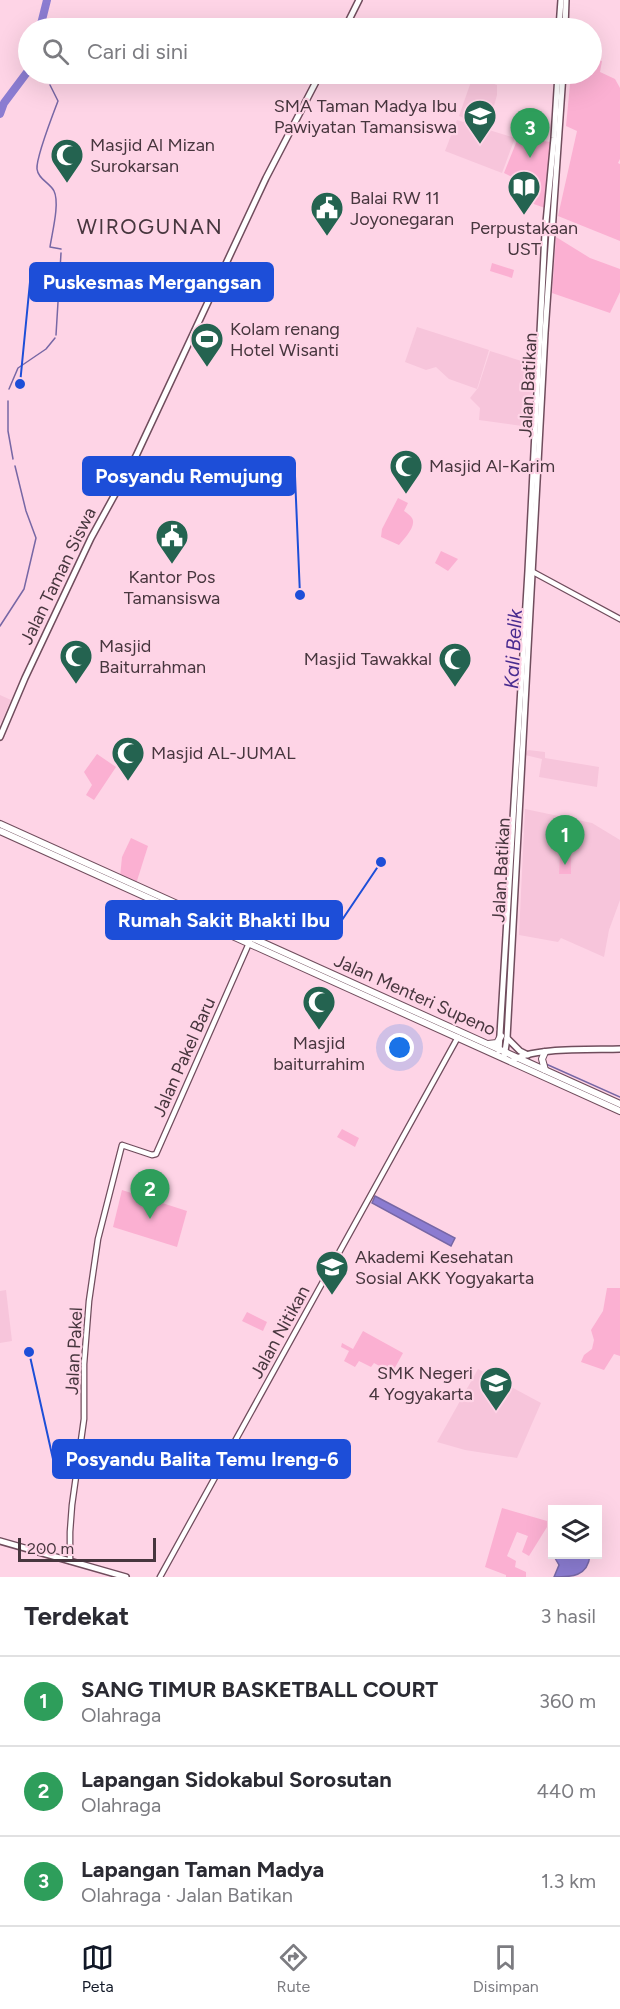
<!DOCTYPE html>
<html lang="id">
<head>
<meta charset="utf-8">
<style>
  body { margin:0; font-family:Figtree,sans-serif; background:#f7f7f7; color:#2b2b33 }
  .controls { position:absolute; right:18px; bottom:18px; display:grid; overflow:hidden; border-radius:0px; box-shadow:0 6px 24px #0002 }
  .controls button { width:54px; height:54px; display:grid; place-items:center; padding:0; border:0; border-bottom:2px solid #e1e1e2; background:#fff; color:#2b2b33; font:30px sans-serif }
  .scale { position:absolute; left:18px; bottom:15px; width:138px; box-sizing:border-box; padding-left:6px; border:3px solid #47363e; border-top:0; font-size:16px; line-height:21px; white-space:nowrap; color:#47363e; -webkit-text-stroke:4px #fed4e6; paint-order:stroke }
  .you { position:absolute; left:400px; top:1048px; width:21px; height:21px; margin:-15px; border:4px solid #fff; border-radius:50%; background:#1a73e8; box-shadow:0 0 0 9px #1a73e833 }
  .badge { display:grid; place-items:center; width:39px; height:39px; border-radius:50%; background:#111827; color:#fff; font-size:20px; font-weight:700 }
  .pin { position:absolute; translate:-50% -50px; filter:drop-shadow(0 2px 3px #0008) }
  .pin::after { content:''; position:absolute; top:32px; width:21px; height:18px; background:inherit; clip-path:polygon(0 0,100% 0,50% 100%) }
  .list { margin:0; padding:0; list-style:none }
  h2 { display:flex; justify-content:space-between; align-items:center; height:78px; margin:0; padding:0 24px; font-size:26px }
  h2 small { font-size:20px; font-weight:400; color:#7c7c81 }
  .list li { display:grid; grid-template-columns:39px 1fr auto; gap:18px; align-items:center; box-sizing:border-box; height:90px; padding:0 24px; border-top:2px solid #e1e1e2 }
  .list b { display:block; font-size:22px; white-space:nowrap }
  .list p { margin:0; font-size:20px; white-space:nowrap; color:#7c7c81 }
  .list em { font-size:20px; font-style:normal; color:#7c7c81 }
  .icon { flex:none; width:33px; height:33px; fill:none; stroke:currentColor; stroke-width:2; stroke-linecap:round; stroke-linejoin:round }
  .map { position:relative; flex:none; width:620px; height:1577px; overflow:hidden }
  .search { position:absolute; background:#fff; box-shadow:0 6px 24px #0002; left:18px; right:18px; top:18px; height:66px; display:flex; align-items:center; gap:15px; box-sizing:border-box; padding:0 21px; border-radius:33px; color:#7c7c81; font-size:22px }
  .sheet { height:348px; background:#fff }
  nav { display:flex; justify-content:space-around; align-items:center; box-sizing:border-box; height:84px; border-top:2px solid #e1e1e2; background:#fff; font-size:16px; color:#7c7c81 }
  nav a { display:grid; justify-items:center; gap:3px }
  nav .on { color:#111827 }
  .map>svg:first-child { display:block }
  .built { fill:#f7c5db }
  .green { fill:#fbb0d2 }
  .water { fill:#8b7cd1; stroke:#7767a5; stroke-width:1.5 }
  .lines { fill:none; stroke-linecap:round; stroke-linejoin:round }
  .stream { stroke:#7767a5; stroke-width:1.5 }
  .river { stroke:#8b7cd1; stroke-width:8 }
  .tertiary-casing { stroke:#704d5d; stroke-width:7 }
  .secondary-casing { stroke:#704d5d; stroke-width:8 }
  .primary-casing { stroke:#704d5d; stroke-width:8 }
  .tertiary { stroke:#fff; stroke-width:4.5 }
  .secondary { stroke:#fff; stroke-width:5 }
  .primary { stroke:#fff; stroke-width:6 }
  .labels { text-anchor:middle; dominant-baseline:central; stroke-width:4.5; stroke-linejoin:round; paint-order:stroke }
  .poi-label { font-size:18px; fill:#47363e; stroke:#fed4e6; text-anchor:start }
  .street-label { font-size:18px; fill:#47363e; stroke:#fed4e6 }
  .water-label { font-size:20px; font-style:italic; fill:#482b8f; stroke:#fed4e6 }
  .quarter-label { font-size:21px; letter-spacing:1.5px; fill:#47363e; stroke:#fed4e6 }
  .leader { fill:none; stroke:#1d4ed8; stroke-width:2 }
  .callout-dot { fill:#1d4ed8; stroke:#fed4e6; stroke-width:2 }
  .callout { fill:#1d4ed8; stroke:#1d4ed8; stroke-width:2 }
  .callout-label { font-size:20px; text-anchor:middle; font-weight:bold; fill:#fff }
</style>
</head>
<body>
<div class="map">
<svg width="620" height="1577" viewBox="0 0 620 1577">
  <rect width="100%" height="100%" fill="#fed4e6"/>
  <!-- built -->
  <g class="built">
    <polygon points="473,76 497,85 497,95 488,127 459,116"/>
    <polygon points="457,120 515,138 502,173 445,151"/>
    <polygon points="417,327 489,350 477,389 449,379 436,367 426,370 405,362"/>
    <polygon points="490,351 534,365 529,427 479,420 480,408 470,398 478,388"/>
    <polygon points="0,695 11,700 1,723 0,723"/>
    <polygon points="528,750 545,752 545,758 599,767 597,787 539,777 542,759 525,755"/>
    <polygon points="525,809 592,823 620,840 620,900 609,930 604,957 561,938 558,942 519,935"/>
    <polygon points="6,1290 12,1341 0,1343 0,1291"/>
    <polygon points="478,1369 541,1403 517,1458 465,1450 437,1442"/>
  </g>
  <!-- green -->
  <g class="green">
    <polygon points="592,58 602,61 600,72 615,79 620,88 620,159 618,163 620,164 620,241 558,216 577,131 566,126 571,74 592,74"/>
    <polygon points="518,138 551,142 545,208 514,197 518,180 504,173"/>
    <polygon points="556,237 590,258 620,269 620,292 610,313 552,293"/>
    <polygon points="492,263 514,270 512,278 490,271"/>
    <path d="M398,498L408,503L404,511C407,513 410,515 412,518C417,526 404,539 399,545L381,537L382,529Z"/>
    <polygon points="441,551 458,559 448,571 435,563"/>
    <polygon points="97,754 116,767 94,800 86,795 92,785 84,772"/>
    <polygon points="131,838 148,846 136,884 120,877 122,857"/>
    <polygon points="560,855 571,855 571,874 559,874"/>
    <polygon points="342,1129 359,1138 355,1147 337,1137"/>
    <polygon points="122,1190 187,1211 177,1247 113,1227"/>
    <polygon points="607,1288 620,1288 620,1356 614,1354 604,1370 581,1362 584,1355 592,1349 594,1340 591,1330 603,1311"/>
    <polygon points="247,1312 267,1322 263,1331 242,1321"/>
    <polygon points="363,1331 403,1353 392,1373 374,1363 371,1367 359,1361 355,1367 344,1361 349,1351 341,1347 342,1343 353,1349"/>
    <polygon points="502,1508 547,1521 547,1527 529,1556 522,1552 528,1536 517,1532 507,1556 516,1561 515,1567 526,1572 526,1577 506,1577 506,1575 485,1567"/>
  </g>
  <!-- water -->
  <g class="water">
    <polygon points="375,1196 455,1238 451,1246 372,1203"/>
    <path d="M557,1555H590C588,1577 571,1577 554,1577L559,1565L555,1558Z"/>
  </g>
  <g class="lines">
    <!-- stream -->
    <g class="stream">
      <polyline points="562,22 562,28"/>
      <path d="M50,85L58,101C53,114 36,158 37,169C38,179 50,183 54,191C60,203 52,233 50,247L61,249"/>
      <polyline points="56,335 61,253"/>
      <polyline points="9,389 18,368 46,349 55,338"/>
      <polyline points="8,401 8,431 13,459"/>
      <polyline points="0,626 24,589 36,538 26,511 15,466"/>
      <polyline points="507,987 509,952"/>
      <polyline points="506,1004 507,990"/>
      <polyline points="546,1064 620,1097"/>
    </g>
    <!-- river -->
    <g class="river">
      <polyline points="40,28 47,0"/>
      <polyline points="0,114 4,103 28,71"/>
    </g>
    <!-- tertiary casing -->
    <g class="tertiary-casing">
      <g id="tertiary">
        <polyline points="533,572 620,619"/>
        <polyline points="70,1561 70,1532 72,1505 84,1419 84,1364 89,1301 98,1239 122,1145 152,1155 156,1154 250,941"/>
        <polyline points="160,1577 458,1037"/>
      </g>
    </g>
    <!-- secondary casing -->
    <g class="secondary-casing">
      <g id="secondary">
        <polyline points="345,28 359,0"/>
        <polyline points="559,28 561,0"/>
        <polyline points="565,28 566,0"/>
        <polyline points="0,737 25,678 91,538 136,456 266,178 320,74"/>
        <polyline points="507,1038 520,1051 528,1055"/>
        <polyline points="499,1051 528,571 545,233 554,138 558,74"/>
        <polyline points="504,1058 507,1038 545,333 563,74"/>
        <path d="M512,1061C530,1047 595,1050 620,1049"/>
        <polyline points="0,1541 126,1577"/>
      </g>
    </g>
    <!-- primary casing -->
    <g class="primary-casing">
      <g id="primary">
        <polyline points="0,824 620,1104"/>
        <polyline points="0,831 620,1111"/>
        <polyline points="488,1044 497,1043 501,1036"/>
        <polyline points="545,1052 542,1059 545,1070"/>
      </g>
    </g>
    <!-- tertiary -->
    <use href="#tertiary" class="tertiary"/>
    <!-- secondary -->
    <use href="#secondary" class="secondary"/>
    <!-- primary -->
    <use href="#primary" class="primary"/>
  </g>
  <!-- icons -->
  <defs>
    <g id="school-pin" transform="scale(1.725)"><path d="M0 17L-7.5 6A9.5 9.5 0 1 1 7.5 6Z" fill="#246350" stroke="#fed4e6"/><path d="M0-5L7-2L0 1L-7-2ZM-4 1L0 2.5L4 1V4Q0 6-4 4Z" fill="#fff"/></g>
    <g id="mosque-pin" transform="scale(1.725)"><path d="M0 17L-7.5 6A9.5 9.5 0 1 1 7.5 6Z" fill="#246350" stroke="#fed4e6"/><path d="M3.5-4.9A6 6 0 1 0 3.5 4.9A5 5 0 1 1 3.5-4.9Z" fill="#fff"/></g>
    <g id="library-pin" transform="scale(1.725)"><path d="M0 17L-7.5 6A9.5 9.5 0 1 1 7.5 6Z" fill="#246350" stroke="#fed4e6"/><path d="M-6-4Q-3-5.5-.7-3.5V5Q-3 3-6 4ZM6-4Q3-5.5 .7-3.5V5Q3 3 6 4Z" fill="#fff"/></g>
    <g id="civic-pin" transform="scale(1.725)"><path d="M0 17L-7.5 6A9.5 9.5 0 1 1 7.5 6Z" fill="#246350" stroke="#fed4e6"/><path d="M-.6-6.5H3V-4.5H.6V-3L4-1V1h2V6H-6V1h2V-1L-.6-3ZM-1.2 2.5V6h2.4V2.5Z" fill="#fff"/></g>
    <g id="stadium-pin" transform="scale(1.725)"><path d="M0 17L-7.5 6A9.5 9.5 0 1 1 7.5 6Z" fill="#246350" stroke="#fed4e6"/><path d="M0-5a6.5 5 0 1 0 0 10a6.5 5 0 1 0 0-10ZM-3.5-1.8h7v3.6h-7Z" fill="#fff"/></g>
    <g id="university-pin" transform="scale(1.725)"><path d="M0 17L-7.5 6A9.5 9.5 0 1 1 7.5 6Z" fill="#246350" stroke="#fed4e6"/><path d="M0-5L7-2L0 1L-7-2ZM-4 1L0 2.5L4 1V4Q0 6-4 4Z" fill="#fff"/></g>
  </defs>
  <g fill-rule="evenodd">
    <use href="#school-pin" x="480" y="116"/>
    <use href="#mosque-pin" x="67" y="155"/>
    <use href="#library-pin" x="524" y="187"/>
    <use href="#civic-pin" x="327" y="208"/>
    <use href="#stadium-pin" x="207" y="339"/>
    <use href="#mosque-pin" x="406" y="466"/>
    <use href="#civic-pin" x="172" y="536"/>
    <use href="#mosque-pin" x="76" y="656"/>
    <use href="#mosque-pin" x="455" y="659"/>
    <use href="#mosque-pin" x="128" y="753"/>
    <use href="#mosque-pin" x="319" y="1002"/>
    <use href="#university-pin" x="332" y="1267"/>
    <use href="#school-pin" x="496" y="1383"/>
  </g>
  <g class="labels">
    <!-- poi labels -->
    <g class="poi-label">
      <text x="457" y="106" text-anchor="end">SMA Taman Madya Ibu<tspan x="457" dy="21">Pawiyatan Tamansiswa</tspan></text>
      <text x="90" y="145">Masjid Al Mizan<tspan x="90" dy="21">Surokarsan</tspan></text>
      <text x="350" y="198">Balai RW 11<tspan x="350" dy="21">Joyonegaran</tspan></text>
      <text x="524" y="228" text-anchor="middle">Perpustakaan<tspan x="524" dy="21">UST</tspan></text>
      <text x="230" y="329">Kolam renang<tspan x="230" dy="21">Hotel Wisanti</tspan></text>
      <text x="429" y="466">Masjid Al-Karim</text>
      <text x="172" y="577" text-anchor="middle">Kantor Pos<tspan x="172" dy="21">Tamansiswa</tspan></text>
      <text x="99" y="646">Masjid<tspan x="99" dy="21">Baiturrahman</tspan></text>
      <text x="432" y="659" text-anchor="end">Masjid Tawakkal</text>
      <text x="151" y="753">Masjid AL-JUMAL</text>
      <text x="319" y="1043" text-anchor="middle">Masjid<tspan x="319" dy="21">baiturrahim</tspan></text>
      <text x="355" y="1257">Akademi Kesehatan<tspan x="355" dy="21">Sosial AKK Yogyakarta</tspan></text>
      <text x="473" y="1373" text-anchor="end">SMK Negeri<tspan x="473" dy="21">4 Yogyakarta</tspan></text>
    </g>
    <!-- street labels -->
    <g class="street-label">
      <text transform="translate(528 385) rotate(-87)">Jalan Batikan</text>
      <text transform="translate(58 576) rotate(-64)">Jalan Taman Siswa</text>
      <text transform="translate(501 870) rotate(-87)">Jalan Batikan</text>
      <text transform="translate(415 995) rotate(24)">Jalan Menteri Supeno</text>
      <text transform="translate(184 1057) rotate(-66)">Jalan Pakel Baru</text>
      <text transform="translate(280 1332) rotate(-61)">Jalan Nitikan</text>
      <text transform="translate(74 1351) rotate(-87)">Jalan Pakel</text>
    </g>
    <!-- water labels -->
    <g class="water-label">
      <text transform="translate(513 649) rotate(-87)">Kali Belik</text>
    </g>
    <!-- quarter labels -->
    <g class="quarter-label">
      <text x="150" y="226">WIROGUNAN</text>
    </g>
  </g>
  <!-- callouts -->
  <path class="leader" d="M20 384L30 282M300 595L295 476M381 862L342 920M29 1352L53 1459"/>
  <g class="callout-dot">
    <circle cx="20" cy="384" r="6"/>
    <circle cx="300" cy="595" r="6"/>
    <circle cx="381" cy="862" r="6"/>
    <circle cx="29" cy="1352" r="6"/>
  </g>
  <g class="callout">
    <rect x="30" y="263" width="243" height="38" rx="6"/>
    <rect x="83" y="457" width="212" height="38" rx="6"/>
    <rect x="106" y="901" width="236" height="38" rx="6"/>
    <rect x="53" y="1440" width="297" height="38" rx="6"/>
  </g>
  <g class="callout-label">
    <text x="152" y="289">Puskesmas Mergangsan</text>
    <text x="189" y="483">Posyandu Remujung</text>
    <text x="224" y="927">Rumah Sakit Bhakti Ibu</text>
    <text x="202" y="1466">Posyandu Balita Temu Ireng-6</text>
  </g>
</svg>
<div class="controls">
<button><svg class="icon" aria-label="layers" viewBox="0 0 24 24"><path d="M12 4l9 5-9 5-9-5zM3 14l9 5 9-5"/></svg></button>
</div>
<div class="scale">200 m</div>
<div class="you"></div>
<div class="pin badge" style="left:565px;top:865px;background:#2e9e5b">1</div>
<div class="pin badge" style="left:150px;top:1219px;background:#2e9e5b">2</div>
<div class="pin badge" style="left:530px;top:158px;background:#2e9e5b">3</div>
<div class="search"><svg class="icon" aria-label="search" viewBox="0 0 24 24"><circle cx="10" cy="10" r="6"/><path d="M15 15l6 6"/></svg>Cari di sini</div>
</div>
<section class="sheet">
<h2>Terdekat<small>3 hasil</small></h2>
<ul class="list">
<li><span class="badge" style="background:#2e9e5b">1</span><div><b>SANG TIMUR BASKETBALL COURT</b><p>Olahraga</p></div><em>360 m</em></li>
<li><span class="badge" style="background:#2e9e5b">2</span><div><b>Lapangan Sidokabul Sorosutan</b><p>Olahraga</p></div><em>440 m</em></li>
<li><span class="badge" style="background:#2e9e5b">3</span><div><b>Lapangan Taman Madya</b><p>Olahraga · Jalan Batikan</p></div><em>1.3 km</em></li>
</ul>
</section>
<nav>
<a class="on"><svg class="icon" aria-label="map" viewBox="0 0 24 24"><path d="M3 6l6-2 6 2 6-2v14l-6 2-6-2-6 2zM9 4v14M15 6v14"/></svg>Peta</a>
<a><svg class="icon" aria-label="directions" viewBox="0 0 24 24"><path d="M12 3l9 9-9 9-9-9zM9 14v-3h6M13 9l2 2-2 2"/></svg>Rute</a>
<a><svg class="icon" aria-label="saved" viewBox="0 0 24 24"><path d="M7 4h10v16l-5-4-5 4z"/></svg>Disimpan</a>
</nav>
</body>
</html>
